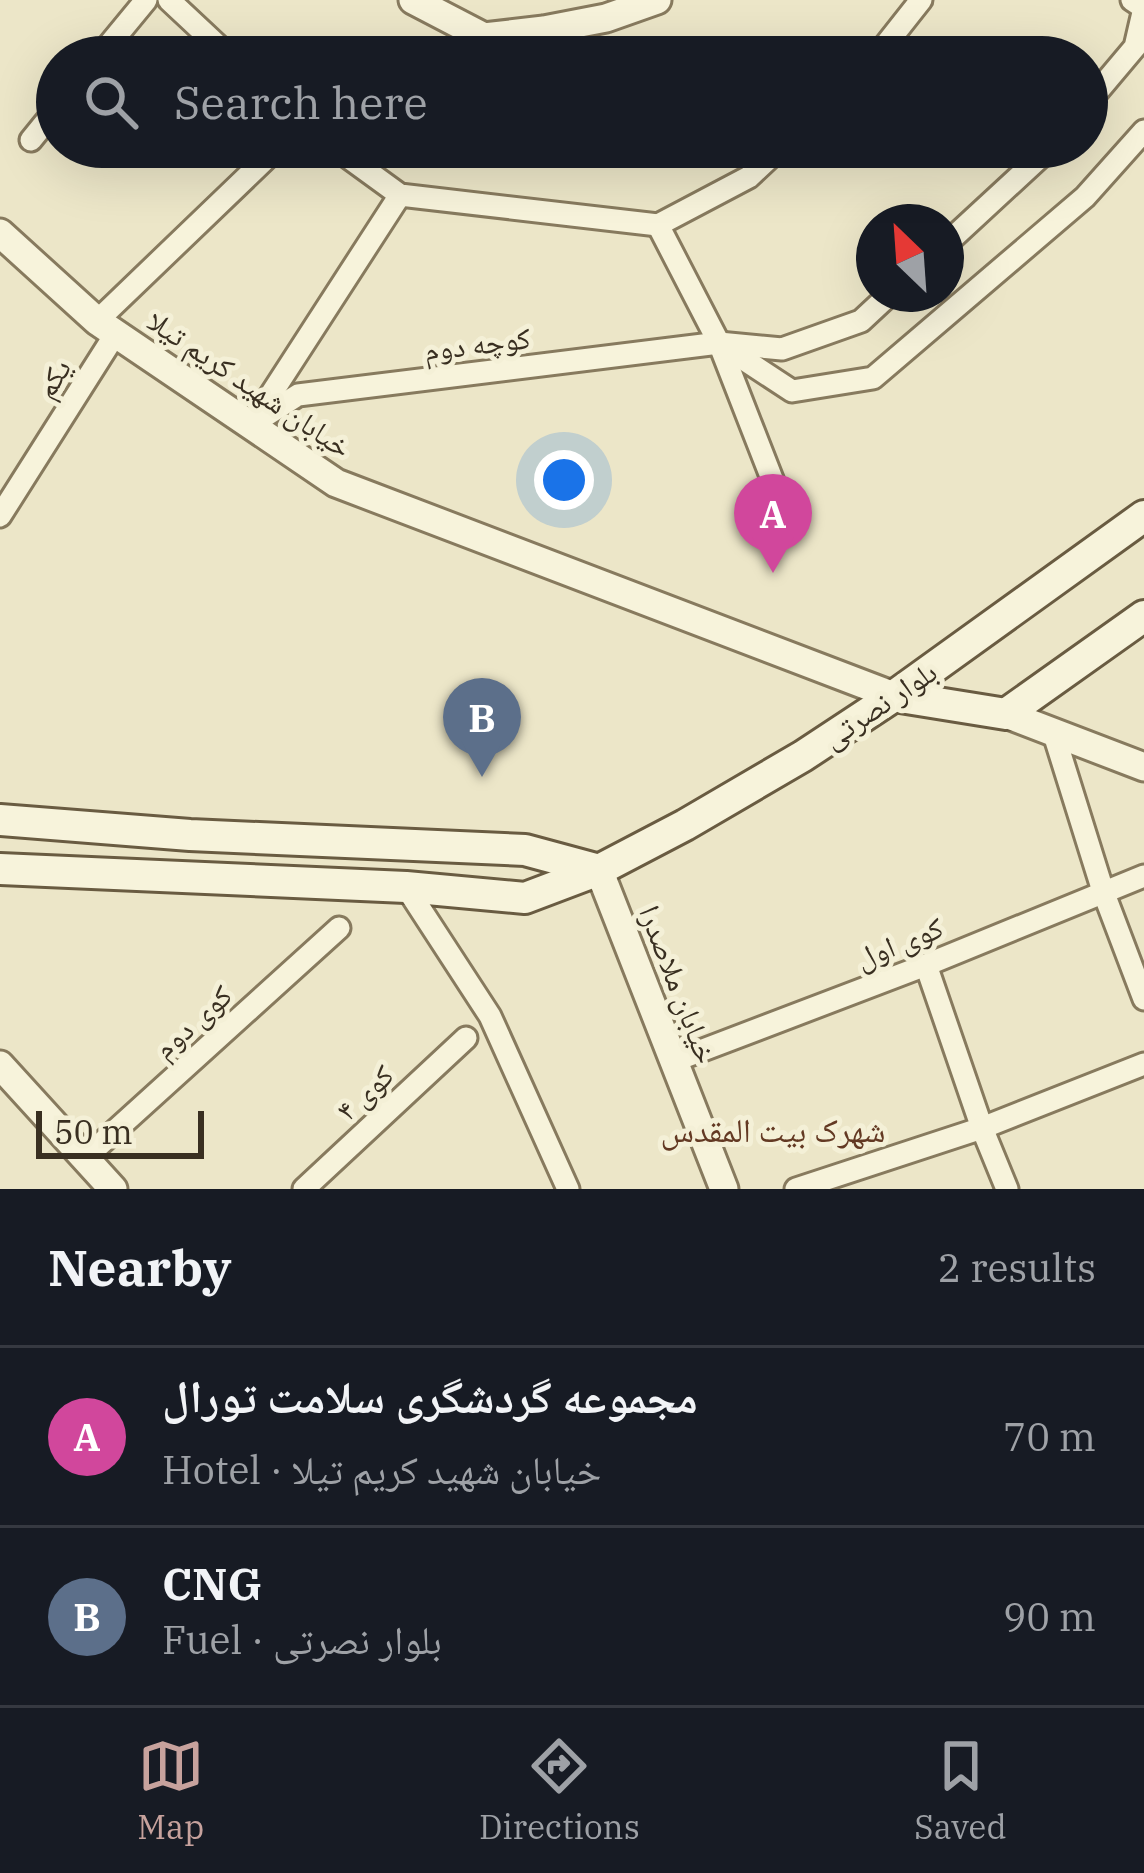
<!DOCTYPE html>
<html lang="en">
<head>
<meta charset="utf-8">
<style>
  body { margin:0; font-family:"IBM Plex Serif","Noto Naskh Arabic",serif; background:#242831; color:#f1f3f6 }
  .compass { position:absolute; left:856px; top:204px; width:108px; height:108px; border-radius:50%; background:#171b24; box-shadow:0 12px 48px #0002; rotate:335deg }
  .scale { position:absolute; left:36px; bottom:30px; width:168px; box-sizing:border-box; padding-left:12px; border:6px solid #392f21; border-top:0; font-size:33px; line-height:42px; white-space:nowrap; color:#392f21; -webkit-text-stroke:9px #f4f0d7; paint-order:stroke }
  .you { position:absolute; left:564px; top:480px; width:42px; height:42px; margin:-30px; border:9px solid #fff; border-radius:50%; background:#1a73e8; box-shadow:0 0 0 18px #1a73e833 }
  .badge { display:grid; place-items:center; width:78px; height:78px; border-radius:50%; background:#c7a29d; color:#fff; font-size:39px; font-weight:700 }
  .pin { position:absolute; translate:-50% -99px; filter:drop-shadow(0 3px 6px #0008) }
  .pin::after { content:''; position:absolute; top:63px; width:42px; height:36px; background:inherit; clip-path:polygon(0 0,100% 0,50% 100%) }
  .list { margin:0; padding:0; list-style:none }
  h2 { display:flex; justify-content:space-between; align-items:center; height:156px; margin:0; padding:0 48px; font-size:51px }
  h2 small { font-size:39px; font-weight:400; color:#9ea1a6 }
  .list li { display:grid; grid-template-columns:78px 1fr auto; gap:36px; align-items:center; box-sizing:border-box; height:180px; padding:0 48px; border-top:3px solid #363941 }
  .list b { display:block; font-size:45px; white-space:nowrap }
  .list p { margin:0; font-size:39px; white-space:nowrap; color:#9ea1a6 }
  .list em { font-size:39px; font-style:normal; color:#9ea1a6 }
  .icon { flex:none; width:66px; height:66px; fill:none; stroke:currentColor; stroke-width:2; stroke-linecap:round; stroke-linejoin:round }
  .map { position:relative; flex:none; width:1144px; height:1189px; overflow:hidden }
  .search { position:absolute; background:#171b24; box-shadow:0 12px 48px #0002; left:36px; right:36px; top:36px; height:132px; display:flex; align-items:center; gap:30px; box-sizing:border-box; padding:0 42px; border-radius:66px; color:#9ea1a6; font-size:45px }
  .sheet { height:516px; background:#171b24 }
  nav { display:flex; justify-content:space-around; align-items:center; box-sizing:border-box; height:168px; border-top:3px solid #363941; background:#171b24; font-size:33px; color:#9ea1a6 }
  nav a { display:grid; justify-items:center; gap:6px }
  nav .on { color:#c7a29d }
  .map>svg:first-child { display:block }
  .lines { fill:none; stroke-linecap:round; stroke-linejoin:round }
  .minor-casing { stroke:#877a5e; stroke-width:27 }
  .tertiary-casing { stroke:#877a5e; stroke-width:33 }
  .secondary-casing { stroke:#695b41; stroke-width:36 }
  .minor { stroke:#f7f3db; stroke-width:21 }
  .tertiary { stroke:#f7f3db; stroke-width:27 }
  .secondary { stroke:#f7f3db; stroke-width:30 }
  .labels { text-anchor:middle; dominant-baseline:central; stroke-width:10; stroke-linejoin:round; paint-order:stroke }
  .street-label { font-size:30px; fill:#392f21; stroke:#f4f0d7 }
  .neighbourhood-label { font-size:33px; fill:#633923; stroke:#f4f0d7 }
</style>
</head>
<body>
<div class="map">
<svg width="1144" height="1189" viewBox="0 0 1144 1189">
  <rect width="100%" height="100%" fill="#ece6c8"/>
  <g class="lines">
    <!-- minor casing -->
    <g class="minor-casing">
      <g id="minor">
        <polyline points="169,0 230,57"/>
        <polyline points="99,57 146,0"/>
        <polyline points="514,57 556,32"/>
        <polyline points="876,57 921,0"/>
        <polyline points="1087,104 1135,47 1144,8 1132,0"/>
        <polyline points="31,140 57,108"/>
        <polyline points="334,147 400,195 658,225"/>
        <polyline points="658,225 719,343 783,507"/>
        <polyline points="658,225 749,177 781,147"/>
        <polyline points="946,244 1051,147"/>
        <polyline points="97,321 278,147"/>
        <polyline points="725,347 792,391 873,378 1085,197 1144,131"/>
        <polyline points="255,419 400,195"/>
        <polyline points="251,425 298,395 719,343 782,349 861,321 890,294"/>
        <polyline points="0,516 116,333"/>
        <polyline points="1053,731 1103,891 1144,999"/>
        <polyline points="406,887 490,1016 568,1189"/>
        <polyline points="926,965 982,1128 1007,1189"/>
        <polyline points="674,1061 926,965 1144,876"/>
        <polyline points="85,1158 339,928"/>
        <polyline points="304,1189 466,1038"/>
        <polyline points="796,1189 982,1128 1144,1064"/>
      </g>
    </g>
    <!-- tertiary casing -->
    <g class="tertiary-casing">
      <g id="tertiary">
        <polyline points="413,0 484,37 544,30 606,18 657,0"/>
        <polyline points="0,233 97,321 336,483 894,696"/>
        <polyline points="1006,714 1144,767"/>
        <polyline points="599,870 724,1189"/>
        <polyline points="0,1065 113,1189"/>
      </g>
    </g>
    <!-- secondary casing -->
    <g class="secondary-casing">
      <g id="secondary">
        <polyline points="894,696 1006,714 1144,616"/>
        <polyline points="0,820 190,835 525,850 599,870"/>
        <polyline points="0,869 406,887 525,898 599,870 685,825 803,756 894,696 1144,516"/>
      </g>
    </g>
    <!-- minor -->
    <use href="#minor" class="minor"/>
    <!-- tertiary -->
    <use href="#tertiary" class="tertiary"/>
    <!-- secondary -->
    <use href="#secondary" class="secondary"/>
  </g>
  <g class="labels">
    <!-- street labels -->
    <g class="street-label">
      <text transform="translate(477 343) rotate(-7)">کوچه دوم</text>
      <text transform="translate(52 378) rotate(-58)">یکم</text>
      <text transform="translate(250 383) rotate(34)">خیابان شهید کریم تیلا</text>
      <text transform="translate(879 704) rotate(-34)">بلوار نصرتی</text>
      <text transform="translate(899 942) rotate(-22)">کوی اول</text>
      <text transform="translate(679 984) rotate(69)">خیابان ملاصدرا</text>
      <text transform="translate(192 1021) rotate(-42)">کوی دوم</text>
      <text transform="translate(364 1092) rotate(-43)">کوی ۴</text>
    </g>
    <!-- neighbourhood labels -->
    <g class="neighbourhood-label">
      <text x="773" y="1129">شهرک بیت المقدس</text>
    </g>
  </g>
</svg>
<svg class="compass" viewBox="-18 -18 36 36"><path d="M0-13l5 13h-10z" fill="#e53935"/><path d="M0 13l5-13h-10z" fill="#9ea1a6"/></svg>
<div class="scale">50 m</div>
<div class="you"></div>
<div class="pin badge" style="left:773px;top:573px;background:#d1479c">A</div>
<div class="pin badge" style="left:482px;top:777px;background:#5c6f8a">B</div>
<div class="search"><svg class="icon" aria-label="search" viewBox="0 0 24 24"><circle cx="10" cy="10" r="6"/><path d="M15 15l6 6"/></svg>Search here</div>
</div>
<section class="sheet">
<h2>Nearby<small>2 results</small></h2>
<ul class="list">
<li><span class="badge" style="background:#d1479c">A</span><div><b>مجموعه گردشگری سلامت تورال</b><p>Hotel · خیابان شهید کریم تیلا</p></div><em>70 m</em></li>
<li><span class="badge" style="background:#5c6f8a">B</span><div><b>CNG</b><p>Fuel · بلوار نصرتی</p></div><em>90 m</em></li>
</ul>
</section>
<nav>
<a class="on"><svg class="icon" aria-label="map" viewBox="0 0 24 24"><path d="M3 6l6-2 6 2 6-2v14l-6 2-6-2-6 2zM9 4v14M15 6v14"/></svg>Map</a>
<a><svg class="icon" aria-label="directions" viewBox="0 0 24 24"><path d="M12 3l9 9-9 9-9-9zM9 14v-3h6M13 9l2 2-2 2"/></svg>Directions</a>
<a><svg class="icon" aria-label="saved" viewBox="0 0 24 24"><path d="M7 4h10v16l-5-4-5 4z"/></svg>Saved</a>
</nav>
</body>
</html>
